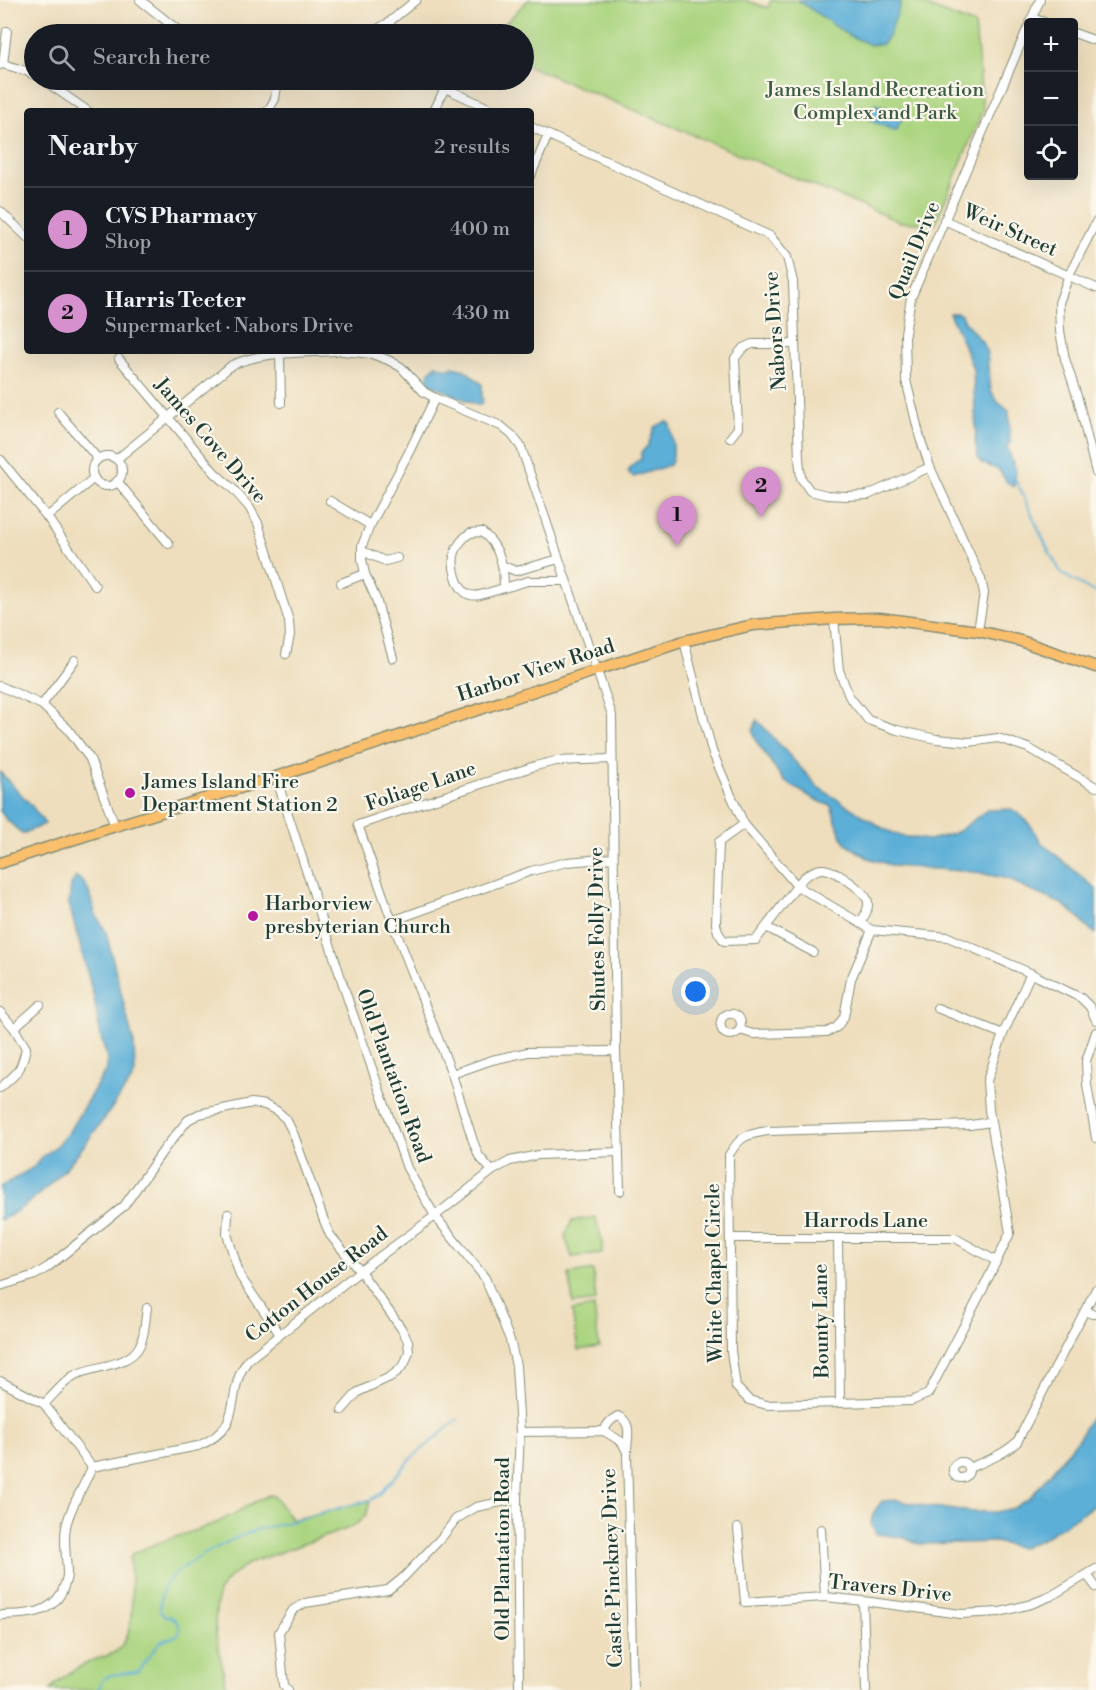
<!DOCTYPE html>
<html lang="en">
<head>
<meta charset="utf-8">
<style>
  body { margin:0; font-family:"Libre Bodoni",serif; background:#242831; color:#f1f3f6 }
  .controls { position:absolute; right:18px; top:18px; display:grid; overflow:hidden; border-radius:6px; box-shadow:0 6px 24px #0002 }
  .controls button { width:54px; height:54px; display:grid; place-items:center; padding:0; border:0; border-bottom:2px solid #363941; background:#171b24; color:#f1f3f6; font:30px sans-serif }
  .you { position:absolute; left:696px; top:992px; width:21px; height:21px; margin:-15px; border:4px solid #fff; border-radius:50%; background:#1a73e8; box-shadow:0 0 0 9px #1a73e833 }
  .badge { display:grid; place-items:center; width:39px; height:39px; border-radius:50%; background:#d690ce; color:#111; font-size:20px; font-weight:700 }
  .pin { position:absolute; translate:-50% -50px; filter:drop-shadow(0 2px 3px #0008) }
  .pin::after { content:''; position:absolute; top:32px; width:21px; height:18px; background:inherit; clip-path:polygon(0 0,100% 0,50% 100%) }
  .list { margin:0; padding:0; list-style:none }
  h2 { display:flex; justify-content:space-between; align-items:center; height:78px; margin:0; padding:0 24px; font-size:26px }
  h2 small { font-size:20px; font-weight:400; color:#9ea1a6 }
  .list li { display:grid; grid-template-columns:39px 1fr auto; gap:18px; align-items:center; box-sizing:border-box; height:84px; padding:0 24px; border-top:2px solid #363941 }
  .list b { display:block; font-size:22px; white-space:nowrap }
  .list p { margin:0; font-size:20px; white-space:nowrap; color:#9ea1a6 }
  .list em { font-size:20px; font-style:normal; color:#9ea1a6 }
  .icon { flex:none; width:33px; height:33px; fill:none; stroke:currentColor; stroke-width:2; stroke-linecap:round; stroke-linejoin:round }
  .map { position:relative; flex:none; width:1096px; height:1690px; overflow:hidden }
  .search { position:absolute; background:#171b24; box-shadow:0 6px 24px #0002; left:24px; top:24px; width:510px; height:66px; display:flex; align-items:center; gap:15px; box-sizing:border-box; padding:0 21px; border-radius:33px; color:#9ea1a6; font-size:22px }
  .panel { position:absolute; background:#171b24; box-shadow:0 6px 24px #0002; left:24px; top:108px; width:510px; height:246px; border-radius:6px }
  .map>svg:first-child { display:block }
  .green { fill:#aad47f; stroke:#64885a; stroke-width:1.5 }
  .water { fill:#5bafd7; stroke:#3d7686; stroke-width:1.5 }
  .lines { fill:none; stroke-linecap:round; stroke-linejoin:round }
  .stream { stroke:#5bafd7; stroke-width:2 }
  .minor-casing { stroke:#868e78; stroke-width:10 }
  .major-casing { stroke:#868e78; stroke-width:13 }
  .minor { stroke:#fff; stroke-width:8 }
  .major { stroke:#f9bf6c; stroke-width:10 }
  .poi-dot { fill:#b5179e; stroke:#fbf7ec; stroke-width:2 }
  .labels { text-anchor:middle; dominant-baseline:central; stroke-width:4.5; stroke-linejoin:round; paint-order:stroke }
  .park-label { font-size:20px; fill:#3b5b43; stroke:#fbf7ec }
  .street-label { font-size:20px; fill:#1f3d34; stroke:#fbf7ec }
  .poi-label { font-size:20px; fill:#1f3d34; stroke:#fbf7ec; text-anchor:start }
</style>
</head>
<body>
<div class="map">
<svg width="1096" height="1690" viewBox="0 0 1096 1690">
  <rect width="100%" height="100%" fill="#fbf7ec"/>
  <filter id="ink" filterUnits="userSpaceOnUse"><feTurbulence type="fractalNoise" baseFrequency=".0167" numOctaves="2"/><feDisplacementMap in="SourceGraphic" scale="12" xChannelSelector="R" yChannelSelector="G"/><feConvolveMatrix kernelMatrix="1 2 1 2 8 2 1 2 1" color-interpolation-filters="sRGB"/></filter>
  <filter id="wash" filterUnits="userSpaceOnUse"><feTurbulence type="fractalNoise" baseFrequency=".008" numOctaves="4" result="noise"/><feDisplacementMap in="SourceGraphic" scale="24" xChannelSelector="R" yChannelSelector="G"/><feGaussianBlur stdDeviation="1.35" result="paint"/><feColorMatrix in="noise" values="0 0 0 0 0 0 0 0 0 0 0 0 0 0 0 0 0 1.4 0 .05"/><feComposite in="paint" operator="in"/></filter>
  <g filter="url(#wash)">
    <rect width="100%" height="100%" fill="#eedebd"/>
    <!-- green -->
    <g class="green">
      <polygon points="528,0 745,0 768,8 771,0 911,0 975,25 983,110 935,224 900,222 524,64 524,34 495,34"/>
      <polygon points="595,1217 602,1239 602,1254 572,1257 565,1236 572,1221"/>
      <polygon points="593,1270 596,1301 573,1304 569,1274"/>
      <polygon points="594,1307 599,1347 578,1350 572,1311"/>
      <path d="M270,1495L274,1496L292,1520L370,1500C367,1516 365,1518 352,1527L249,1563L230,1577L218,1592L215,1622L216,1635L227,1690H50C63,1675 78,1667 96,1659C101,1657 108,1656 113,1653C140,1639 130,1582 130,1557L132,1554C159,1540 188,1534 216,1523C235,1515 250,1502 270,1495Z"/>
    </g>
    <!-- water -->
    <g class="water">
      <polygon points="798,0 896,0 901,3 889,35 882,44 871,45 848,35"/>
      <polygon points="875,104 903,115 896,131 869,120"/>
      <polygon points="949,313 957,313 962,315 965,322 983,343 987,352 988,367 991,391 998,402 1009,411 1010,443 1007,446 1016,471 1014,487 1006,481 999,470 981,463 978,457 975,441 976,431 973,369 963,343"/>
      <polygon points="436,365 447,369 453,367 465,370 482,384 482,399 483,400 481,405 477,405 430,384 427,377 429,372"/>
      <path d="M665,422H669L670,425C672,438 676,454 670,465L634,477L628,472C631,464 634,463 641,459V453L648,445L655,427Z"/>
      <polygon points="757,720 819,788 884,829 900,836 929,840 952,834 960,830 987,810 1011,809 1023,817 1034,830 1041,842 1096,889 1096,934 1085,926 1081,919 1062,904 1024,888 1009,879 975,872 894,866 868,858 846,844 840,833 831,806 814,799 784,781 756,741 753,731"/>
      <polygon points="0,772 31,805 45,824 22,834 6,819 0,811"/>
      <path d="M76,877C91,884 90,901 96,915C99,920 103,926 106,932L134,1045L135,1073L131,1081C97,1128 54,1196 0,1220V1187L34,1167L41,1158L55,1147L68,1133L107,1068V1059L100,1034L94,998L69,904L71,885Z"/>
      <polygon points="1096,1408 1096,1504 1044,1538 1021,1548 995,1542 919,1544 902,1537 876,1534 871,1523 874,1512 882,1501 896,1500 924,1506 972,1512 996,1512 1014,1508 1030,1498 1078,1439"/>
    </g>
    <g class="lines">
      <!-- stream -->
      <g class="stream">
        <polyline points="1016,480 1049,552 1062,574 1096,593"/>
        <path d="M98,1690L103,1679L111,1675L137,1672L160,1642L176,1636L180,1631L179,1625L172,1617L166,1616L160,1612C160,1601 161,1590 168,1581C182,1563 251,1527 274,1526L370,1500C377,1497 382,1494 385,1487L413,1457L458,1419"/>
      </g>
    </g>
  </g>
  <g filter="url(#ink)">
    <g class="lines">
      <!-- minor casing -->
      <g class="minor-casing">
        <g id="minor">
          <polyline points="140,0 183,34"/>
          <polyline points="1032,18 1044,22"/>
          <polyline points="1030,22 1040,0"/>
          <polyline points="388,23 397,34"/>
          <polyline points="1074,33 1096,41"/>
          <polyline points="369,34 388,23 416,0"/>
          <polyline points="3,64 7,31"/>
          <polyline points="0,65 3,64 26,71 34,75"/>
          <polyline points="43,80 88,111"/>
          <polyline points="433,80 445,88 495,111"/>
          <polyline points="268,111 275,99 278,80"/>
          <polyline points="434,111 445,88"/>
          <polyline points="531,127 770,236 787,257 793,282 799,459 801,478 810,491 827,495 846,496 868,495 930,467"/>
          <polyline points="531,175 548,135"/>
          <polyline points="0,211 27,237"/>
          <polyline points="944,220 1096,288"/>
          <polyline points="1096,222 1069,275 1059,303 1060,331 1065,359 1078,399 1096,473"/>
          <polyline points="342,351 372,354 388,360 401,367 424,392 435,398 501,426 512,435 521,447 612,715 616,1051 620,1191"/>
          <polyline points="280,354 281,403"/>
          <polyline points="119,359 215,473 233,489 249,507 258,523 289,621 290,635 286,654"/>
          <polyline points="58,412 98,459"/>
          <polyline points="730,438 738,428 735,358 743,348 752,344 795,344"/>
          <circle cx="107" cy="471" r="15"/>
          <path d="M117,459L232,365C264,351 301,353 336,351"/>
          <polyline points="1,460 47,517 95,586"/>
          <polyline points="117,481 169,544"/>
          <polyline points="330,501 370,525"/>
          <polyline points="47,517 94,478"/>
          <polyline points="362,551 385,561 397,558"/>
          <polyline points="503,566 516,571 559,559"/>
          <polyline points="341,583 365,574"/>
          <path d="M504,587C504,565 500,547 482,532L470,533C463,538 458,544 455,552C451,563 456,586 466,593C470,596 475,596 480,595L528,581H566"/>
          <polyline points="834,619 839,670 849,696 868,720 897,730 936,739 969,742 998,738 1028,748 1096,787"/>
          <polyline points="978,631 984,593 981,579 930,467 920,438 906,380 905,333 911,298 1028,27"/>
          <polyline points="684,641 712,751 730,793 744,824 797,886 872,930 948,937 1028,972 1081,998 1090,1007 1096,1020"/>
          <polyline points="393,658 376,599 365,574 362,559 362,546 369,528 409,452 435,398"/>
          <polyline points="0,686 42,705 68,729 90,759 115,826"/>
          <polyline points="42,705 75,660"/>
          <polyline points="276,777 349,1003 407,1168 435,1216 485,1278 510,1340 516,1366 520,1432 517,1499 519,1690"/>
          <path d="M744,824L719,842L716,924L718,932L724,941L756,940L803,878C809,874 816,868 824,869C835,870 866,891 868,902C869,910 864,917 860,923"/>
          <polyline points="392,921 531,871 567,862 613,858"/>
          <polyline points="766,927 813,952"/>
          <polyline points="937,1008 1003,1034"/>
          <path d="M0,1012L14,1028L26,1048C21,1071 18,1073 0,1088"/>
          <polyline points="14,1028 40,1005"/>
          <path d="M740,1030C742,1023 741,1016 733,1014C712,1011 720,1048 740,1030L753,1034L827,1032L837,1027L844,1017L851,979L872,930"/>
          <polyline points="1096,1032 1086,1061 1087,1085 1096,1138"/>
          <polyline points="452,1074 492,1060 528,1052 616,1051"/>
          <path d="M991,1122L970,1125L768,1131C747,1134 740,1136 729,1155L731,1351L736,1387L749,1400L767,1405L911,1401L928,1394L982,1291L1010,1233L989,1110L987,1081L1003,1034L1031,973"/>
          <polyline points="492,1171 479,1156 473,1141 452,1074 392,921 358,825 535,766 556,761 612,759"/>
          <polyline points="228,1214 227,1234 240,1276 279,1333"/>
          <polyline points="730,1238 955,1238 996,1261"/>
          <polyline points="838,1238 840,1403"/>
          <polyline points="0,1286 35,1275 48,1267 124,1206 165,1148 188,1120 199,1114 252,1103 265,1105 277,1111 286,1119 294,1135 323,1218 330,1235 360,1271 401,1328 408,1341 409,1352 405,1363 398,1371 390,1377 358,1392 342,1410"/>
          <polyline points="1085,1311 1092,1314 1096,1314"/>
          <path d="M0,1381L44,1404L92,1467C84,1487 70,1506 66,1527C63,1542 67,1559 67,1574C67,1580 64,1586 62,1592C49,1616 24,1614 0,1615"/>
          <path d="M44,1404C53,1396 65,1380 75,1375C95,1365 130,1367 140,1345C145,1334 145,1320 147,1308"/>
          <path d="M604,1431C607,1424 610,1420 618,1416C632,1422 628,1436 627,1449"/>
          <polyline points="520,1432 604,1431 622,1442 627,1452 633,1690"/>
          <circle cx="961" cy="1470" r="8"/>
          <path d="M92,1467L198,1446C249,1425 222,1392 249,1359L360,1271L435,1216L492,1171L510,1161L538,1155L618,1152"/>
          <path d="M969,1468C986,1461 1003,1455 1017,1442L1096,1289"/>
          <polyline points="738,1528 745,1602 825,1597 863,1601 961,1614 1000,1612 1031,1604 1051,1596 1096,1569"/>
          <polyline points="821,1529 825,1597"/>
          <polyline points="1087,1575 1096,1587"/>
          <polyline points="863,1601 866,1690"/>
          <polyline points="288,1690 284,1685 279,1632 293,1610 305,1603 388,1590 404,1577 442,1537 456,1519 476,1507 517,1499"/>
        </g>
      </g>
      <!-- major casing -->
      <g class="major-casing">
        <polyline id="major" points="0,863 115,826 276,777 684,641 753,625 834,619 880,618 978,631 1021,641 1096,667"/>
      </g>
      <!-- minor -->
      <use href="#minor" class="minor"/>
      <!-- major -->
      <use href="#major" class="major"/>
    </g>
  </g>
  <!-- markers -->
  <g class="poi-dot">
    <circle cx="130" cy="793" r="6"/>
    <circle cx="253" cy="916" r="6"/>
  </g>
  <g class="labels">
    <!-- park labels -->
    <g class="park-label">
      <text x="875" y="90">James Island Recreation<tspan x="875" dy="23">Complex and Park</tspan></text>
    </g>
    <!-- street labels -->
    <g class="street-label">
      <text transform="translate(1010 231) rotate(24)">Weir Street</text>
      <text transform="translate(915 251) rotate(-68)">Quail Drive</text>
      <text transform="translate(776 331) rotate(-94)">Nabors Drive</text>
      <text transform="translate(210 441) rotate(49)">James Cove Drive</text>
      <text transform="translate(536 671) rotate(-18)">Harbor View Road</text>
      <text transform="translate(421 787) rotate(-19)">Foliage Lane</text>
      <text transform="translate(598 929) rotate(-91)">Shutes Folly Drive</text>
      <text transform="translate(393 1076) rotate(70)">Old Plantation Road</text>
      <text x="866" y="1221">Harrods Lane</text>
      <text transform="translate(715 1273) rotate(-91)">White Chapel Circle</text>
      <text transform="translate(317 1285) rotate(-38)">Cotton House Road</text>
      <text transform="translate(822 1321) rotate(-91)">Bounty Lane</text>
      <text transform="translate(503 1549) rotate(-90)">Old Plantation Road</text>
      <text transform="translate(613 1568) rotate(-92)">Castle Pinckney Drive</text>
      <text transform="translate(890 1589) rotate(6)">Travers Drive</text>
    </g>
    <!-- poi labels -->
    <g class="poi-label">
      <text x="142" y="782">James Island Fire<tspan x="142" dy="23">Department Station 2</tspan></text>
      <text x="265" y="904">Harborview<tspan x="265" dy="23">presbyterian Church</tspan></text>
    </g>
  </g>
</svg>
<div class="controls">
<button>+</button>
<button>−</button>
<button><svg class="icon" aria-label="locate" viewBox="0 0 24 24"><circle cx="12" cy="12" r="6"/><path d="M12 2v4M12 18v4M2 12h4M18 12h4"/></svg></button>
</div>
<div class="you"></div>
<div class="pin badge" style="left:677px;top:546px">1</div>
<div class="pin badge" style="left:761px;top:517px">2</div>
<div class="search"><svg class="icon" aria-label="search" viewBox="0 0 24 24"><circle cx="10" cy="10" r="6"/><path d="M15 15l6 6"/></svg>Search here</div>
<section class="panel">
<h2>Nearby<small>2 results</small></h2>
<ul class="list">
<li><span class="badge">1</span><div><b>CVS Pharmacy</b><p>Shop</p></div><em>400 m</em></li>
<li><span class="badge">2</span><div><b>Harris Teeter</b><p>Supermarket · Nabors Drive</p></div><em>430 m</em></li>
</ul>
</section>
</div>
</body>
</html>
